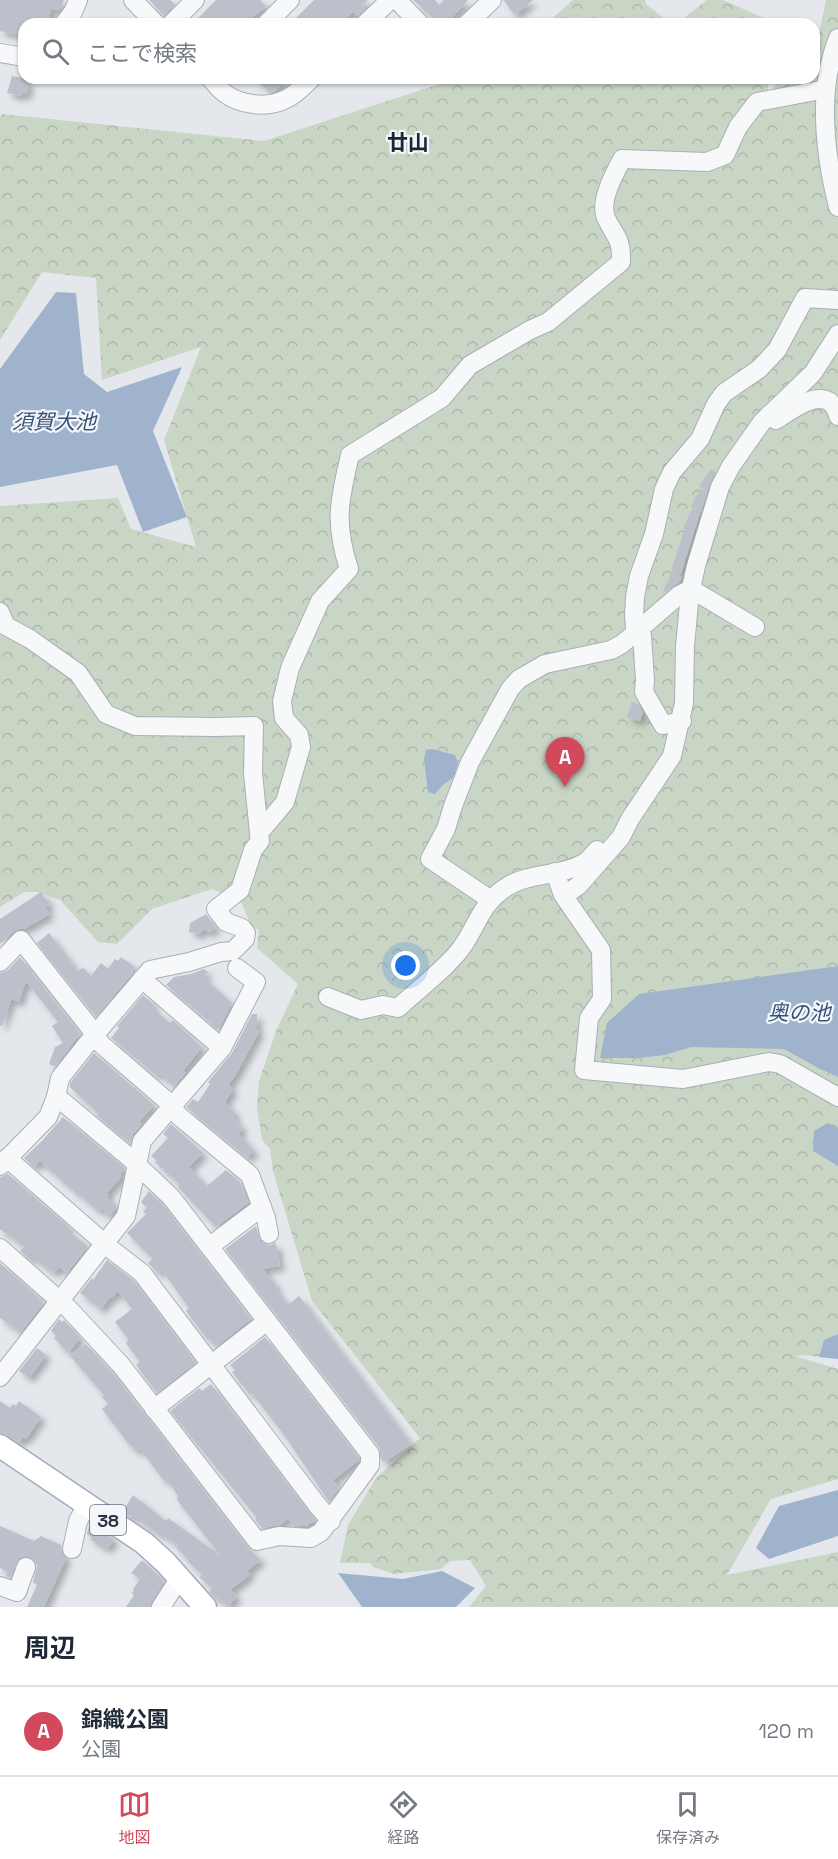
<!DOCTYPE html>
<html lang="ja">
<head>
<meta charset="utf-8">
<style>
  body { margin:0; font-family:"Space Grotesk","Noto Sans JP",sans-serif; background:#f6f6f7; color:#1f2937 }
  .you { position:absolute; left:406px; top:966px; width:21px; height:21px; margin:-15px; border:4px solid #fff; border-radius:50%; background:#1a73e8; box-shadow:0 0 0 9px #1a73e833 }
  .badge { display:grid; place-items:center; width:39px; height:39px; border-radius:50%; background:#d1495b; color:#fff; font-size:20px; font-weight:700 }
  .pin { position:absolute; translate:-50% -50px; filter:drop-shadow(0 2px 3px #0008) }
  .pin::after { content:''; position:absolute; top:32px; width:21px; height:18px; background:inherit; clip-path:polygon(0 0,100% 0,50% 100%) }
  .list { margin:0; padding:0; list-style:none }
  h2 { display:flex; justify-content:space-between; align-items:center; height:78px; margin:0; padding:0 24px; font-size:26px }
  h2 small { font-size:20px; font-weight:400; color:#747a83 }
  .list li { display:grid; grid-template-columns:39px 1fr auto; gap:18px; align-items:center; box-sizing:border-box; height:90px; padding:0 24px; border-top:2px solid #e0e1e3 }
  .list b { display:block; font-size:22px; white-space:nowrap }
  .list p { margin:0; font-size:20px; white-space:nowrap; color:#747a83 }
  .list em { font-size:20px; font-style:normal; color:#747a83 }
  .icon { flex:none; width:33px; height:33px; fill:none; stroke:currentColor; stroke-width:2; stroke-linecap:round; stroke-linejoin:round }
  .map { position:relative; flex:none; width:838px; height:1607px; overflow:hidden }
  .search { position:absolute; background:#fff; box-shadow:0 2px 4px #0004; left:18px; right:18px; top:18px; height:66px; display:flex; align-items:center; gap:15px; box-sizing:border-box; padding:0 21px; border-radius:18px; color:#747a83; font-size:22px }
  .sheet { height:168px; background:#fff }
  nav { display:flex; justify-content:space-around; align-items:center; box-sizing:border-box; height:84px; border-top:2px solid #e0e1e3; background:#fff; font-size:16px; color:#747a83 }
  nav a { display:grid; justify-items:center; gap:3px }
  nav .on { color:#d1495b }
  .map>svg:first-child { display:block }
  .park { fill:url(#park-crowns) }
  .water { fill:#9fb4cc }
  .building { fill:#bbc0ca; filter:url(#shadow) }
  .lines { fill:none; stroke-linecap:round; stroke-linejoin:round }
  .minor-casing { stroke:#a9aeb7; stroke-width:20 }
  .major-casing { stroke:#a3abb8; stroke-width:25 }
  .minor { stroke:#f7f8fa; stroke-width:18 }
  .major { stroke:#fff; stroke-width:22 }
  .labels { text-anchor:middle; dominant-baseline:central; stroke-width:4.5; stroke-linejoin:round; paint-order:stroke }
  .shield { fill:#f4f6f9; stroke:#676e7b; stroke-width:1.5 }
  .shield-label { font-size:18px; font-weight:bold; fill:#2b3445 }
  .neighbourhood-label { font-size:21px; font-weight:bold; fill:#1d2536; stroke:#f4f6f9 }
  .water-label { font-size:21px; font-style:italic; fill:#34527a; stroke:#f4f6f9 }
</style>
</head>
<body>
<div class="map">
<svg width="838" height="1607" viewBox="0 0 838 1607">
  <defs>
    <pattern id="park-crowns" width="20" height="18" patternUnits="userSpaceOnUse" patternTransform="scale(1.5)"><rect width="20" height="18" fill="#c9d6c5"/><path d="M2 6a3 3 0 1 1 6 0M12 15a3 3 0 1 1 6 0" fill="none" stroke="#adb8ab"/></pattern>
    <filter id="shadow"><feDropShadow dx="5" dy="5" stdDeviation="3" flood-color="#0004"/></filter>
  </defs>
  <rect width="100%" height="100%" fill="#e4e7ec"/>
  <!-- park -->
  <g class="park">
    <polygon points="573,0 645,0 646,4 671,24 546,24"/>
    <polygon points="707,0 723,0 771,21 771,24 676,24"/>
    <polygon points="826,0 838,0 838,1359 804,1355 795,1356 838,1369 838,1479 771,1499 727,1575 838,1552 838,1607 469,1607 486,1586 470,1560 450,1561 441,1569 394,1574 373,1567 370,1563 340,1563 348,1525 376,1478 420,1438 312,1301 273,1171 270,1149 262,1140 257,1107 259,1081 276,1031 298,984 257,948 259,930 252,927 241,902 212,889 152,909 117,944 98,942 60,900 37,892 24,892 0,907 0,506 118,498 131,529 196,547 164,440 201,347 102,380 96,278 42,272 0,340 0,117 2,114 264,141 458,78 768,78 768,92 784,78 798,78 809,82 810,78 814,78 814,59"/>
  </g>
  <!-- water -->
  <g class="water">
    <polygon points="56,292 76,293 84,374 107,392 182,367 153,431 187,517 143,532 117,465 0,487 0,369"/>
    <polygon points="432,749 455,755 458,763 454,777 444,784 435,794 428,792 424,759 426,750"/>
    <polygon points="838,966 838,1077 818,1068 784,1049 691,1047 665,1055 638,1058 600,1058 607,1023 639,994"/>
    <polygon points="828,1123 838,1128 838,1166 813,1151 814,1131"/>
    <polygon points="838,1334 838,1359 819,1357 824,1340"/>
    <polygon points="838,1490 838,1536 769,1559 756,1548 779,1506"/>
    <polygon points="442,1571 475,1588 456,1607 362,1607 338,1573 403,1579"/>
  </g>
  <!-- building -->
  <g class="building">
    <polygon points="0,0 64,0 60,10 51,9 48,24 24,24 22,36 0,31"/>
    <polygon points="149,0 170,0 175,5 164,15"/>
    <polygon points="216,0 260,0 266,6 244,24 203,24 197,19"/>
    <polygon points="314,0 368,0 362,6 365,9 357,16 353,12 341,24 290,24"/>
    <polygon points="413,0 435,0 439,5 444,0 468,0 446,24 440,24"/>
    <polygon points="503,0 533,0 515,15"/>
    <polygon points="12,76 27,79 26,83 29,84 27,94 22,93 21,96 7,93"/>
    <polygon points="254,78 288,78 275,91 270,92"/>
    <polygon points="711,469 715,472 707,491 699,486"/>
    <polygon points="700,489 707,492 701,512 691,507"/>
    <polygon points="692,509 700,513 681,574 671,570 685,529 683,528"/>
    <polygon points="673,571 682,577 680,582 665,592 663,591"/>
    <polygon points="632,702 638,704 643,712 640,721 627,717"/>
    <polygon points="41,892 50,905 45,908 50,914 24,929 19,929 13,932 0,944 0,919"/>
    <polygon points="206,914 216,928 208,933 206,929 198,934 189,932 190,923"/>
    <polygon points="49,933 78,972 82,968 85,969 91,976 101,963 108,969 115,959 118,961 121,957 135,967 132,970 133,973 96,1017 37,943"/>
    <polygon points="20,957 80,1034 55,1066 49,1064 55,1047 63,1043 52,1026 58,1022 26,981 19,1002 11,999 2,1026 0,1026 0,973 8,970"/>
    <polygon points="204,969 208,972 203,977 232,1003 220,1027 217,1025 213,1025 166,985 174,977 191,974"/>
    <polygon points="143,995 154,1005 152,1008 170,1023 173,1020 202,1047 183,1071 186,1073 174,1086 160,1074 156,1075 111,1038 119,1028 117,1026"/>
    <polygon points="252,1014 257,1014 257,1030 260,1030 235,1076 228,1085 233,1089 225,1102 236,1114 233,1117 243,1129 238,1133 254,1151 247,1158 186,1107 193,1099 198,1102 210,1084 208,1082 232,1053"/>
    <polygon points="94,1053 154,1105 139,1122 142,1124 133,1134 130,1143 97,1116 99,1114 70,1087 70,1083"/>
    <polygon points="63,1117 125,1168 120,1174 122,1176 107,1193 109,1195 107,1197 117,1206 109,1216 103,1210 102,1211 98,1209 97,1210 78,1193 77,1194 40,1161 34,1167 24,1158 42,1141"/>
    <polygon points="171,1124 203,1153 189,1167 207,1186 226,1170 240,1182 248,1203 216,1227 178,1187 180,1185 155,1162 157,1161 151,1156 168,1138 163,1134"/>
    <polygon points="8,1174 70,1228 68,1231 88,1246 67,1273 59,1267 54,1273 31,1256 29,1259 20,1251 24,1247 7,1233 6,1234 0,1229 0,1177"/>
    <polygon points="149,1191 163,1205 251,1319 216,1347 209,1338 207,1339 186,1311 189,1308 162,1270 158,1273 148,1263 153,1259 127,1233 146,1214 143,1212 147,1208 141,1202"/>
    <polygon points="256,1226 261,1242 270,1245 276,1243 280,1266 263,1269 277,1287 275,1288 288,1305 299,1296 411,1444 385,1462 381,1460 379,1447 225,1249"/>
    <polygon points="107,1260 134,1281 196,1363 157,1393 136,1365 140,1362 126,1343 129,1340 115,1322 132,1309 118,1291 112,1298 111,1296 101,1309 80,1293 92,1278 93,1280"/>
    <polygon points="0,1263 41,1299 39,1301 43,1304 21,1332 0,1318"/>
    <polygon points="59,1319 62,1322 64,1320 80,1338 68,1353 54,1338 56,1336 51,1331"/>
    <polygon points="265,1337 359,1458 359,1460 333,1480 339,1488 329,1502 287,1439 252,1393 250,1395 232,1372 235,1370 230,1365"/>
    <polygon points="86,1344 112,1372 248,1548 261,1560 247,1571 250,1575 230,1590 237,1596 228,1607 218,1597 216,1599 209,1592 212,1588 199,1577 202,1574 188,1562 189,1560 176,1548 178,1545 158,1532 157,1533 132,1515 130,1517 122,1512 133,1495 166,1521 168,1518 221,1556 177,1500 178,1496 167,1479 164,1481 142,1451 139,1449 136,1451 132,1446 131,1447 102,1409 108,1404 102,1397 104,1395 70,1356"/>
    <polygon points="37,1348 46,1355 29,1378 19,1371"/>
    <polygon points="211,1384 315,1520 306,1526 294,1526 288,1518 280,1525 262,1528 255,1520 257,1518 170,1411 199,1388 202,1391"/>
    <polygon points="0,1401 10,1408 13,1404 16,1406 19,1401 41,1417 26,1439 23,1437 19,1443 8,1435 0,1433"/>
    <polygon points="90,1523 114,1539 107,1549 91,1540 92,1538 87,1534"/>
    <polygon points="0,1526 34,1541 41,1536 61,1545 62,1553 66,1558 44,1607 27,1607 37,1585 33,1582 37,1566 34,1559 25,1556 19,1558 10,1578 6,1576 8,1572 0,1568"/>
    <polygon points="142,1560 164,1581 150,1607 126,1607 134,1595 132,1593 134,1590 133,1589 140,1579 131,1573"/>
  </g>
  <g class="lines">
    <!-- minor casing -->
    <g class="minor-casing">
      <g id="minor">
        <polyline points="133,0 156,24"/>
        <polyline points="397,0 420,24"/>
        <polyline points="64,24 73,12 78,0"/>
        <polyline points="171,24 195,0"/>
        <polyline points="266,24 290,0"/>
        <polyline points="365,24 390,0"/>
        <polyline points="467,24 492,0"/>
        <path d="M838,38C817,90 825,155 838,207"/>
        <polyline points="0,53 24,57"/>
        <path d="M210,78C214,82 218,88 223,92C239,105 267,109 286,99C296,95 304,85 312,78"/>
        <path d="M769,415L776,420C793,409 829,381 838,416"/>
        <polyline points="691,589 755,627"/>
        <polyline points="0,612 6,626 30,639 78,673 106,714 135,726 216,727 254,726 253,773 259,833"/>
        <polyline points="682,721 663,725 644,692 645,680 642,635 635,627 634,616 635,597 639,576 654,534 664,489 672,472 700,439 716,404 724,393 759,369 777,350 805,298 838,300"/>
        <polyline points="555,872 563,895 601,950 602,999 589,1018 584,1070 683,1079 769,1062 780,1064 838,1097"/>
        <polyline points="564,896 579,885 621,837 630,819 672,756 684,703 685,646 690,593 696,566 720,487 731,466 762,422 813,373 838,334"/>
        <polyline points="491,900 430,859 446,829 453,806 470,762 510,689 519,679 545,664 611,650 622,644 679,595 691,589"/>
        <polyline points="0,962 21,940 88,1025 101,1044 166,1100 179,1116 250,1175 266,1218 269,1234"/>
        <polyline points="142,979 222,1048"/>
        <path d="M328,997L361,1010L383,1005L398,1008C416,991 449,966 462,947C477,926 481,904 505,888C528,872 560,877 584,863C589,860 593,854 597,850"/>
        <polyline points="7,1158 112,1250 142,1273 318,1506 331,1521"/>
        <path d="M0,1166L48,1117L56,1097L60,1078L87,1044L150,970L189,962L221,952L233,951L245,939L246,933L242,928L226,922L216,909L240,890L253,850L260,841L259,833L285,802L301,747L299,735L284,718L282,701L290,668L320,601L349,569C334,523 339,501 350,455L442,398L470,365L530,330L548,322L621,262C622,238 615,237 606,218C599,201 614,175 622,159L707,162L725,155L738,127L757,102L826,89"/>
        <polyline points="210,1246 262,1207"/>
        <polyline points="0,1248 68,1308 121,1365 257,1541 279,1536 311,1538 321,1532 370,1465 370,1454 171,1197 130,1158 56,1096"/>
        <polyline points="0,1377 126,1216 142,1141 222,1048 256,982 237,968"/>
        <polyline points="154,1409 266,1322"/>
        <polyline points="72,1549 78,1521 87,1505"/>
        <polyline points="0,1586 17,1592 26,1567"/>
        <polyline points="161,1607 179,1579"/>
      </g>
    </g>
    <!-- major casing -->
    <g class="major-casing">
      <polyline id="major" points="0,1446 144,1543 166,1563 205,1607"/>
    </g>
    <!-- minor -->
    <use href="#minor" class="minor"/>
    <!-- major -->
    <use href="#major" class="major"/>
  </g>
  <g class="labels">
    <!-- shield labels -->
    <rect class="shield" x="90" y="1505" width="36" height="30" rx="4.5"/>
    <g class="shield-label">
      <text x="108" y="1520">38</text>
    </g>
    <!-- neighbourhood labels -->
    <g class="neighbourhood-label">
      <text x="408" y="142">廿山</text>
    </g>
    <!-- water labels -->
    <g class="water-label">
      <text x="54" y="421">須賀大池</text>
      <text x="799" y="1012">奥の池</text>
    </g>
  </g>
</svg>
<div class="you"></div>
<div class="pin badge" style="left:565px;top:787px">A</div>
<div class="search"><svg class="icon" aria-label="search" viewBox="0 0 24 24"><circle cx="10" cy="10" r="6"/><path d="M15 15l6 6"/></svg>ここで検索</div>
</div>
<section class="sheet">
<h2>周辺<small></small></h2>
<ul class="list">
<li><span class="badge">A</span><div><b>錦織公園</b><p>公園</p></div><em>120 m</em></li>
</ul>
</section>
<nav>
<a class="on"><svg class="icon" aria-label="map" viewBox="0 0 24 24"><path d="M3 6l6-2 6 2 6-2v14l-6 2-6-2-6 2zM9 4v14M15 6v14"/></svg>地図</a>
<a><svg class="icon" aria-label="directions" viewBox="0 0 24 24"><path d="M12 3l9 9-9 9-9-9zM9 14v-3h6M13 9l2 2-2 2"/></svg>経路</a>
<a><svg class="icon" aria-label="saved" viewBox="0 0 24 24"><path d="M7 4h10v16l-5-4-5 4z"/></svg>保存済み</a>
</nav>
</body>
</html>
